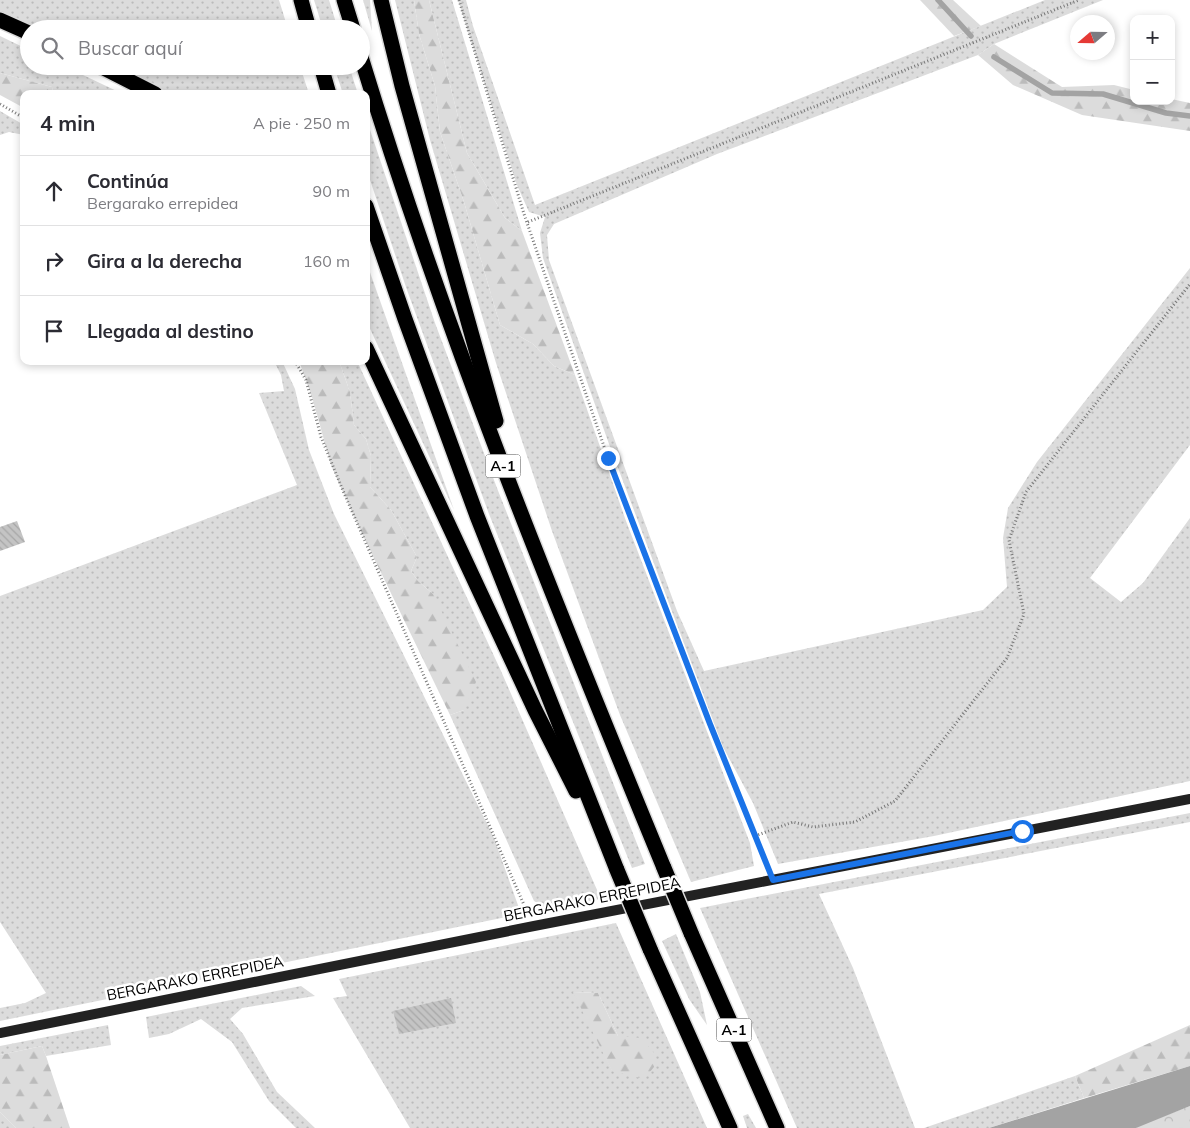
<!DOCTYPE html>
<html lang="es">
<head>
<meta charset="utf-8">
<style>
  body { margin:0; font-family:Mulish,sans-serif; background:#f2f2f3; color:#2b2b33 }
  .controls { position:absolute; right:15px; top:15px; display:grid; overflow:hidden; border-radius:10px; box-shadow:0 2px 8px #0003 }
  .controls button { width:45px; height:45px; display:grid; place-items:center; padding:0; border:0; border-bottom:1px solid #e1e1e2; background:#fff; color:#2b2b33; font:25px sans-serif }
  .compass { position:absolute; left:1070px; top:15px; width:45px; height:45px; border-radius:50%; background:#fff; box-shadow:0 2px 8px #0003; rotate:250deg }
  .stop { position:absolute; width:15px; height:15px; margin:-11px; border:4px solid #1a73e8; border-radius:50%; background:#fff }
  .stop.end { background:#1a73e8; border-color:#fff; box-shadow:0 1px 5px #0008 }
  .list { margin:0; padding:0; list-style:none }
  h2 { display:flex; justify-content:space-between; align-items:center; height:65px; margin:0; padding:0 20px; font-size:21px }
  h2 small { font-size:16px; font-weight:400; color:#7c7c81 }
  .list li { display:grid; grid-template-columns:32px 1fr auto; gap:15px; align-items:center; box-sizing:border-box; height:70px; padding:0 20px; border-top:1px solid #e1e1e2 }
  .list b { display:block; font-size:19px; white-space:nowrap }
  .list p { margin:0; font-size:16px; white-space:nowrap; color:#7c7c81 }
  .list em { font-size:16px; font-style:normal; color:#7c7c81 }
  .icon { flex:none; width:28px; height:28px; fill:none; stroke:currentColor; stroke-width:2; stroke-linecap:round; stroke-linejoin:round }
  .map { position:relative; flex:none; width:1190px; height:1128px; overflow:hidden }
  .search { position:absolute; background:#fff; box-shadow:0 2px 8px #0003; left:20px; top:20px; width:350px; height:55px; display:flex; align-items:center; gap:12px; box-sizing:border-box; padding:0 18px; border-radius:28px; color:#7c7c81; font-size:19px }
  .panel { position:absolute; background:#fff; box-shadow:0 2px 8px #0003; left:20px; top:90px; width:350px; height:275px; border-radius:10px }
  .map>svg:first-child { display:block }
  .grass { fill:url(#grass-dots); fill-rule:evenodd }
  .forest { fill:url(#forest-firs) }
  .park { fill:url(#park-crowns) }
  .water { fill:#a3a3a3 }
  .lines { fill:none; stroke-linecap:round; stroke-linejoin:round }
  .stream { stroke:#a3a3a3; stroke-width:5.5 }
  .building { fill:url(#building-back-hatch) }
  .highway-casing { stroke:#dbdbdb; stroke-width:18 }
  .path { stroke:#777; stroke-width:3; stroke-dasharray:1 2.5; stroke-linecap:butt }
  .secondary { stroke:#222; stroke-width:10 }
  .highway { stroke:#000; stroke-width:15 }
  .highway-bridge-casing { stroke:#dbdbdb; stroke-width:18; stroke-linecap:butt }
  .highway-bridge { stroke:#000; stroke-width:15 }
  .route { stroke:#1a73e8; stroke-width:6 }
  .labels { text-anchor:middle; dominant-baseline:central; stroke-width:5; stroke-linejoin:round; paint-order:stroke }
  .shield { fill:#fff; stroke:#4c4c4c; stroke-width:1 }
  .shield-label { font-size:14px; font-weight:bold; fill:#000 }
  .street-label { font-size:15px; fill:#000; stroke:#fff }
</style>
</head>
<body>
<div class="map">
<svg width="1190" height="1128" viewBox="0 0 1190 1128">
  <defs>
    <pattern id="grass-dots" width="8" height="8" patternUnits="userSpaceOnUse" patternTransform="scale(1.25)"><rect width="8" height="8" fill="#dcdcdc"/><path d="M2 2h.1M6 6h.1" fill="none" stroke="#bbb" stroke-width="1.8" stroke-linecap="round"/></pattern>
    <pattern id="forest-firs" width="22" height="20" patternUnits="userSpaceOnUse" patternTransform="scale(1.25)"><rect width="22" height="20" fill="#dcdcdc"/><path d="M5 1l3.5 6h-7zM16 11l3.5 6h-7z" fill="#bbb"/></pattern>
    <pattern id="park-crowns" width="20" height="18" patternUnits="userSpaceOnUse" patternTransform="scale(1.25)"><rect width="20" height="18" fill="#dcdcdc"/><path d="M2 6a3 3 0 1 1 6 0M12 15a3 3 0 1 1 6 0" fill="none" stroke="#bbb"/></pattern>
    <pattern id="building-back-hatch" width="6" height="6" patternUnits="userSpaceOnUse" patternTransform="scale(1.25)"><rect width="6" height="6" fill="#c4c4c4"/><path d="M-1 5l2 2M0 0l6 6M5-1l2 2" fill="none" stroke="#a7a7a7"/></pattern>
  </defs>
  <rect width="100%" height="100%" fill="#fff"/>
  <!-- grass -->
  <g class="grass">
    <polygon points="0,0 279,0 288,29 33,29 0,12"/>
    <polygon points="314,0 329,0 338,29 323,29"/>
    <polygon points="363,0 370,0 372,31"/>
    <polygon points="395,0 414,0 419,34 435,86 440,132 464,202 500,325 533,344 554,366 575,375 626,521 750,843 754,866 691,882 620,715 552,531 496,363 430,140"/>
    <polygon points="429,0 452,0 522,231 505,218 467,153"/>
    <polygon points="458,0 466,0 473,26 535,205 1045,0 1103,0 994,44 978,55 717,154 554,224 547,235 549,260 677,611 704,671 983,610 1007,587 1003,538 1008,508 1037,462 1190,268 1190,445 1090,578 1121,602 1143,583 1190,518 1190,781 934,836 778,864 753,803 723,747 609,444 543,258 540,233 545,217 529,212 517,185"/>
    <polygon points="0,36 29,50 29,66 64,66 123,94 53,94 52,87 0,73"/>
    <polygon points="117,66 300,66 309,94 171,94"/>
    <polygon points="334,66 349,66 358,94 343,94"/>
    <polygon points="0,111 24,125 24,135 9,132 0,135"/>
    <polygon points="366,118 435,323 497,488 645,864 632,868 489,514 407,290 366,168"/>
    <polygon points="366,261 454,510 366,320"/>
    <polygon points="274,361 282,361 295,389 309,450 334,514 494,838 519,908 516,915 0,1021 0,1008 25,1003 46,993 0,922 0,596 297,485 259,393 284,391 281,375"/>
    <polygon points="339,361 357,361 501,671 601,899 547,909 534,901 450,715 464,710 433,594 418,581 411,571 417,557 391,510 370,487 371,456 366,439 354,425 350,392"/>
    <polygon points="1190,813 1190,822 819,894 853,968 915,1128 797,1128 700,908"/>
    <path d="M616,923L707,1128H410L333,998L347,996L339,979ZM574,992L598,993L618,1036L612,1070Z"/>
    <polygon points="676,934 700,992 707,1025 689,999 662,941"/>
    <polygon points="301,986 315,996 242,1008 230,1019 243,1034 277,1092 315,1128 296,1128 269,1101 232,1042 201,1019 169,1034 149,1038 146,1017"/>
    <polygon points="108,1025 111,1045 46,1056 42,1046 0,1055 0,1046"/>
    <polygon points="1075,1076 1084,1098 989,1128 924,1128"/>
    <polygon points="0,1112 16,1128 0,1128"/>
    <polygon points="748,1114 756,1128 747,1128 743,1116"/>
  </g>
  <!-- forest -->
  <g class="forest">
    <polygon points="414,0 429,0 467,153 505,218 522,231 575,375 554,366 533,344 500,325 464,202 440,132 435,86 419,34"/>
    <polygon points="920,0 953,0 981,26 954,36"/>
    <polygon points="994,44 1062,87 1114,85 1134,90 1134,101 1171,101 1171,99 1190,103 1190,131 1082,115 1013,85 978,55"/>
    <polygon points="0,73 52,87 53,94 24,94 24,108 0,95"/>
    <polygon points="299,361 339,361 350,392 354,425 366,439 371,456 370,487 391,510 417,557 411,571 418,581 433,594 476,682 464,710 450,715 356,521 331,465 312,397"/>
    <polygon points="573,992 598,993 618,1036 641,1038 655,1054 654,1067 644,1079 612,1071"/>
    <polygon points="1190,1025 1190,1066 1084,1098 1075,1076"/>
    <polygon points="42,1046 46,1056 70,1128 16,1128 0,1112 0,1055"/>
  </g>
  <!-- park -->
  <polygon class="park" points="1190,1106 1190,1128 1136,1128 1138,1126"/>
  <!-- water -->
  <polygon class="water" points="1190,1066 1190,1106 1136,1128 989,1128"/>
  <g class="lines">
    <!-- stream -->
    <g class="stream">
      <polyline points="938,0 971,36"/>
      <polyline points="994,57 1052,93 1103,94 1166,113 1190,116"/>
    </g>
  </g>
  <!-- building -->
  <g class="building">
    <polygon points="17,521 25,542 0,551 0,527"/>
    <polygon points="451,998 456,1023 399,1034 393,1011"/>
  </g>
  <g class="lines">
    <!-- highway casing -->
    <g class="highway-casing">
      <g id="highway">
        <polyline points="301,0 309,29"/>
        <polyline points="344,0 353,29"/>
        <polyline points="381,0 402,86 496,421"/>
        <polyline points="0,20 29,33"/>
        <path d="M361,57C445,333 554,601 664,868"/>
        <polyline points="100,66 155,94"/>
        <polyline points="321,66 329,94"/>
        <polyline points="366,206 405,319 477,516 617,870"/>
        <polyline points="366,348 535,710 576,791"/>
        <polyline points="691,933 777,1128"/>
        <polyline points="650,949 730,1128"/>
      </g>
    </g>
    <!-- path -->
    <g class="path">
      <polyline points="459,0 524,214 608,458 710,724 768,868"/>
      <polyline points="0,104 24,118"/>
      <polyline points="528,222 1079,0"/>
      <polyline points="295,361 306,380 321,437 344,493 528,914"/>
      <polyline points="755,836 793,822 813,827 855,822 895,801 1007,658 1024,614 1009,540 1026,492 1190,284"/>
    </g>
    <!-- secondary -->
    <polyline class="secondary" points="0,1033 534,926 1190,799"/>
    <!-- highway -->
    <use href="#highway" class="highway"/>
    <!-- highway-bridge casing -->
    <g class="highway-bridge-casing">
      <g id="highway-bridge">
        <polyline points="664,868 691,933"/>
        <polyline points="617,870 650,949"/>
      </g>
    </g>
    <!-- highway-bridge -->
    <use href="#highway-bridge" class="highway-bridge"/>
  </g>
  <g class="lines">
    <!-- route -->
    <polyline class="route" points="608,458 710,724 773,880 1022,831"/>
  </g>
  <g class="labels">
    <!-- shield labels -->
    <g class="shield">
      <rect x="485.5" y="454.5" width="35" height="23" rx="4"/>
      <rect x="716.5" y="1018.5" width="35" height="23" rx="4"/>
    </g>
    <g class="shield-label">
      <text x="503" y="466">A-1</text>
      <text x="734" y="1030">A-1</text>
    </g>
    <!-- street labels -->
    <g class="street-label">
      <text transform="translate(592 899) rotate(-11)">BERGARAKO ERREPIDEA</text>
      <text transform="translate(195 978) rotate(-11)">BERGARAKO ERREPIDEA</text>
    </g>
  </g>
</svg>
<div class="controls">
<button>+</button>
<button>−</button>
</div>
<svg class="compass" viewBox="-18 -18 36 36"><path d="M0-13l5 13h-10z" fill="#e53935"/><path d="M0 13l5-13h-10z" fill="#7c7c81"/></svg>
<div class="stop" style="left:1022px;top:831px"></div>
<div class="stop end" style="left:608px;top:458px"></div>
<div class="search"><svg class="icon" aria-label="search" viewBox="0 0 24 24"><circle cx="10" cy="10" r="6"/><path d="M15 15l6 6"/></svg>Buscar aquí</div>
<section class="panel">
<h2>4 min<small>A pie · 250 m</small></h2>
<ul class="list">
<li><svg class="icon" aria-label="ahead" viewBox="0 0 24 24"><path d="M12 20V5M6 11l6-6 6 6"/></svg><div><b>Continúa</b><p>Bergarako errepidea</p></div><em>90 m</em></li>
<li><svg class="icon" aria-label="right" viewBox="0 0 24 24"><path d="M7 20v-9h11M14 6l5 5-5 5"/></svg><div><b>Gira a la derecha</b></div><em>160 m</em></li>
<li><svg class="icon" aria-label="arrive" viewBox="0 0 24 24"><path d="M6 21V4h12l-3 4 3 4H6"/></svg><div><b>Llegada al destino</b></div></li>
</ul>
</section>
</div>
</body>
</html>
